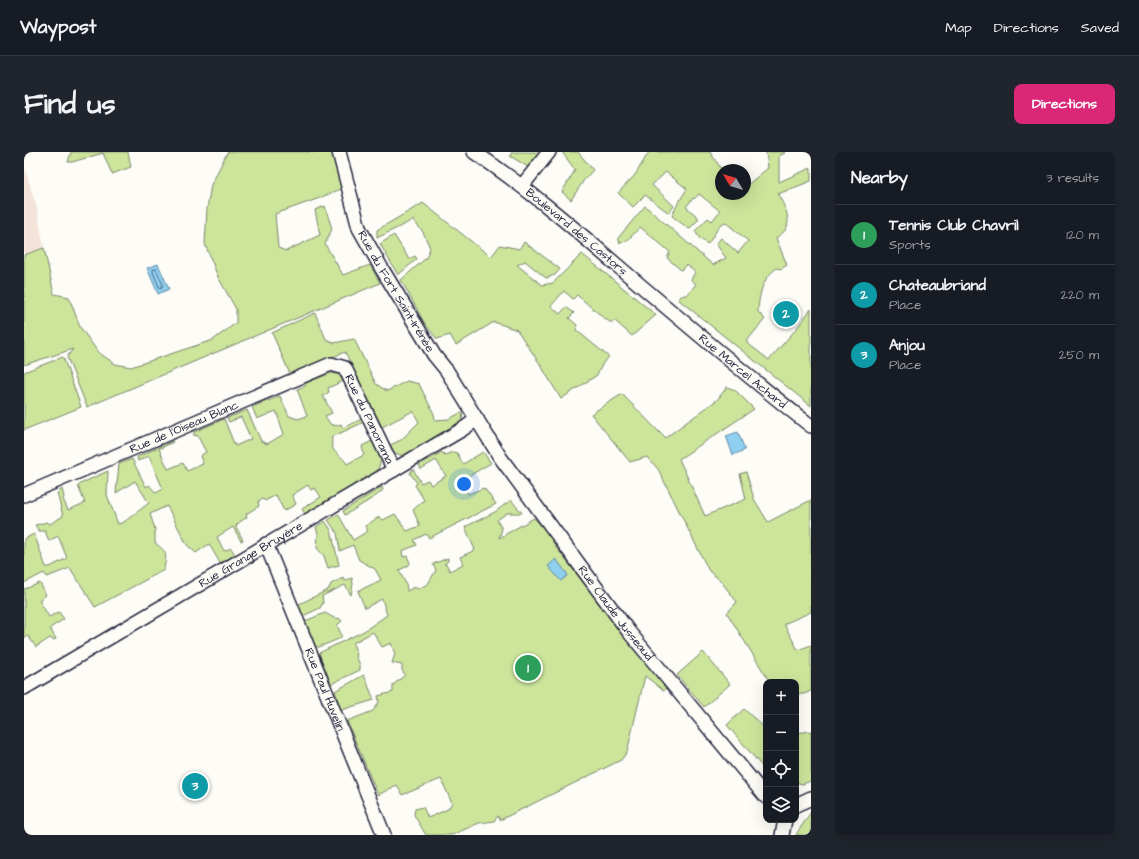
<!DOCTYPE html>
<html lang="en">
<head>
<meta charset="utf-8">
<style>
  body { margin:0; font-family:"Architects Daughter",sans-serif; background:#20242c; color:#f1f3f6 }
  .controls { position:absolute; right:12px; bottom:12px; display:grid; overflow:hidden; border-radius:8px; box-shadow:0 4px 16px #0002 }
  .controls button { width:36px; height:36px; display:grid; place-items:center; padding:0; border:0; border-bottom:1px solid #363941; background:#171b24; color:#f1f3f6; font:20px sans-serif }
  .compass { position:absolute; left:691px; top:12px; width:36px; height:36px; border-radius:50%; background:#171b24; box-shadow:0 4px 16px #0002; rotate:308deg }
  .you { position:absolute; left:440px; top:332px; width:14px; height:14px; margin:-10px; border:3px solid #fff; border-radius:50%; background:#1a73e8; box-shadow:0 0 0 6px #1a73e833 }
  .badge { display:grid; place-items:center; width:26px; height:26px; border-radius:50%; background:#db2777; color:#fff; font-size:13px; font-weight:700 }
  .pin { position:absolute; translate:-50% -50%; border:2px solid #fff; box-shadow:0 1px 4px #0006 }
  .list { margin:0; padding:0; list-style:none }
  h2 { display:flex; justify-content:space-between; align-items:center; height:52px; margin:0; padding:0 16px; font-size:17px }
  h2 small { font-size:13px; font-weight:400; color:#9ea1a6 }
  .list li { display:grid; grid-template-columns:26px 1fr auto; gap:12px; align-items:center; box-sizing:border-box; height:60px; padding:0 16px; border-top:1px solid #363941 }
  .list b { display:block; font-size:15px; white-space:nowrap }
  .list p { margin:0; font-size:13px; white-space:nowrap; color:#9ea1a6 }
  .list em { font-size:13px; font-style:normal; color:#9ea1a6 }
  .icon { flex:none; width:22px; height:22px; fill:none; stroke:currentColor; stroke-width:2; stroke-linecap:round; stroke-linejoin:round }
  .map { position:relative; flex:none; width:787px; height:683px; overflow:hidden; border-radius:8px }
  header { display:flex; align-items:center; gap:24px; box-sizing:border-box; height:56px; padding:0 20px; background:#171b24; border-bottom:1px solid #363941 }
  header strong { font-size:19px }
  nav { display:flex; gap:22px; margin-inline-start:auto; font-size:14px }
  .intro { display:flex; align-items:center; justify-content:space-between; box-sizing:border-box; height:96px; padding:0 24px }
  h1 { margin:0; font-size:28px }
  .button { padding:10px 18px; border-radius:8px; background:#db2777; color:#fff; font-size:14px; font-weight:700 }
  main { display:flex; gap:24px; padding:0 24px }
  aside { flex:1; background:#171b24; border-radius:8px; box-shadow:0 4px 16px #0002 }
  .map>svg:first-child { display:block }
  .built { fill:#f3e3d8 }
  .green { fill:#cce59b; stroke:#77846b }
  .water { fill:#8fcff0; stroke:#638aa8 }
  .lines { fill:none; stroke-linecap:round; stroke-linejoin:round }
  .shore { stroke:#4e6783; stroke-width:1 }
  .minor-casing { stroke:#22223b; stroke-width:16 }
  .minor { stroke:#fdfcf7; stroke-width:13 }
  .labels { text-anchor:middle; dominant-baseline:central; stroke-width:4; stroke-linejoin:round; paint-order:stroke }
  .street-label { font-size:12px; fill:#22223b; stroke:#fdfcf7 }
</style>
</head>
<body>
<header>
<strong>Waypost</strong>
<nav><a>Map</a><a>Directions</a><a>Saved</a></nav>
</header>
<div class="intro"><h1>Find us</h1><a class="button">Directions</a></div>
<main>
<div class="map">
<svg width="787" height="683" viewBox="0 0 787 683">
  <rect width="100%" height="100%" fill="#fdfcf7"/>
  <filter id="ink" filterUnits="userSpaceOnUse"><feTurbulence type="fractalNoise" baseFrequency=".025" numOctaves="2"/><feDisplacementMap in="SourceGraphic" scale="8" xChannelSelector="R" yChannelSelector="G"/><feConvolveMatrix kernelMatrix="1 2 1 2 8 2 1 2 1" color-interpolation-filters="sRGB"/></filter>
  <g filter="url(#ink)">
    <!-- built -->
    <polygon class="built" points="0,13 13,57 20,96 0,103"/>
    <!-- green -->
    <g class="green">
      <polygon points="47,0 104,0 107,15 88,22 79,1 48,10 44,10"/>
      <polygon points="204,0 315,0 324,34 293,47 251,62 254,96 262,99 296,83 291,58 301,54 308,77 301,92 319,123 346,113 356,131 63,255 43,205 49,197 0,213 0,103 20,96 30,142 45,145 56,175 74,200 91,212 107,215 189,188 212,171 212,157 194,125 181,92 183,57 187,33 203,1"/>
      <polygon points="488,0 516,0 504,15 486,4"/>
      <polygon points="538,0 554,0 569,18 560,28 547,48 538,40 551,18"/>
      <path d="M625,0H686L698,18L697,42H721V35L744,16L742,0H760L761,1L755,4V30L787,16V29L754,42C759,52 768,66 762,77C760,81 755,83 752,86L763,113L757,117L753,116C738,126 735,143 734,160L741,167L722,190L745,208L773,176L787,157V254L655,148V145L664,142L672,132L667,128L671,120L663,113L657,118L643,106L646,100L616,75L604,88L596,91L594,86L621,54L689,113L702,106L692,92L697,86L714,101L724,89L701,70L696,73L684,92L676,87L671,79L684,66L688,69L696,59L675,42L670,47L669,46L662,55L674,65V68L665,77L648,64L654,51L663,37L642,20L628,33L650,54L645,61L621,43L609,55L594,41L611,23Z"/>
      <polygon points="399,51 467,105 476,93 495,97 500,90 536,117 531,123 522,126 501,109 493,113 518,133 529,131 558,102 632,163 608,184 590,168 588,171 581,167 553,143 549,147 540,139 527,154 536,162 542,155 550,161 545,166 553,173 552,178 585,205 579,211 573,223 537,247 516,212 493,178 470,170 432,193 426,183 413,187 401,172 377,128 402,106 406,96 399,80 389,68 353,86 353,78"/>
      <polygon points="370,83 385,107 391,104 393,107 374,123 356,92"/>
      <polygon points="291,161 302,187 310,191 330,187 352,232 363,239 383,229 395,232 410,262 411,268 425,267 436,261 439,262 437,272 382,305 371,301 366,293 377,288 395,270 389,259 358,275 321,200 266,222 248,181"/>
      <polygon points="39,205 57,255 0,278 0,220"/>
      <path d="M307,221L315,223L319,229L304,236L305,240L299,244L308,261L301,264L307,273L309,272L310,274L317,272L319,276L338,267L340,270L308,285C306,303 315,299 323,312L340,303L338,294L350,288L358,306L353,320L281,362L278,357L297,345L291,336L287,338L284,333L268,343L272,352L260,359L252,343L241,349L239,347L234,349L235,354L222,362L223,365L213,372L212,375L219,388L217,389L209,375L193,385L200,399L207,396L211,403L196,411L185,392L172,401L163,393L143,354L126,362L131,377V391C145,401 142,403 140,418L71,455L46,416L23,425L20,421L0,431V387L10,382L22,415H26L43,406L34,384L25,389L21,379H15L11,373L23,370L26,372L39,364L33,341L38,337L40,345L39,347L44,358L61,351L54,334L58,331L84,319L83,343L94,372L100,370L125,351L111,329L92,341L95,312L108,307L122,335L125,333L132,341L139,337L125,304L114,309L113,305L148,289L149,290L135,297L144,317L159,311L163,319L179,312L176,304L182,300L173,283L170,284V280L200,267L211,294L227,287L217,265L205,270L203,266L223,258L237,289L243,292L260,282L252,259L233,267L228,255L256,244L265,264L274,267L283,264L273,237L281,234L282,231Z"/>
      <polygon points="703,235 711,238 730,257 655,307 681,364 722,347 716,322 722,320 730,347 744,370 787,348 787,460 760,472 774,498 787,493 787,539 780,542 772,542 772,530 746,530 744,527 703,461 713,450 696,428 685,419 634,317 623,305 606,310 567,262 598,242 641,286 693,248"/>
      <polygon points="418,300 421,303 429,300 433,301 439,312 459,300 467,311 438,328 444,342 460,336 472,352 405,386 402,382 390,388 393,393 378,399 379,405 383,404 386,411 384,414 375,418 382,432 383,439 390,435 394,437 404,432 412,418 409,412 424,406 424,409 420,412 422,412 426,419 439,412 436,405 451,398 441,375 471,360 487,348 498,361 483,361 473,368 478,377 475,386 510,366 533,391 531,394 596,478 644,532 640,539 621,524 603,600 597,608 476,668 474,664 470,669 455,671 428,683 402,683 390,663 391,657 399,655 404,666 424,657 428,651 417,627 378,643 373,633 354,643 323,569 349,559 355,550 354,544 369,540 369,533 381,523 378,518 378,513 368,511 371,502 367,491 358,495 349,480 329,491 333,503 332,504 336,513 336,518 307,532 295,501 340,479 363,463 358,447 341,456 334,439 357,428 351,417 335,408 329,393 316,399 313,381 304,368 314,362 329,388 344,379 341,374 355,365 359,368 371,362 383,379 396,374 389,358 400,348 391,333 393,331 386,321 389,317 397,331 404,328 407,333 422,324 412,308 397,317 395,313"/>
      <polygon points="358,335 359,338 352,344 321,363 319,359"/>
      <polygon points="301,369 307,378 315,413 304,416 300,404 293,396 294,382 292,375"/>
      <polygon points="319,426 321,429 328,426 329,432 327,443 321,433 298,444 299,451 296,456 279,464 273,453 304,438 307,432"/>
      <polygon points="16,431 22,443 15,448 25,465 35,460 40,467 26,476 32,487 29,488 26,486 12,495 4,484 0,486 0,436 1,437"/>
      <polygon points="301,461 312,467 315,466 318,469 313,473 317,482 317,486 295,495 292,495 281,469"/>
      <polygon points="679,500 706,532 680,555 653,523"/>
      <polygon points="340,523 350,548 317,558 311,539"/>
      <polygon points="720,557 742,577 742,619 703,573"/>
      <polygon points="787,579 787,629 778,632 772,630 772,581"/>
      <polygon points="787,660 787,683 772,683 773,681"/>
    </g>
    <!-- water -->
    <g class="water">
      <polygon points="134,112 145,137 134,142 123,116"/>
      <polygon points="714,280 721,298 709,303 702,284"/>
      <polygon points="532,407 544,423 537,429 524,414"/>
    </g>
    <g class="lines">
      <!-- shore -->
      <polygon class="shore" points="132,117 139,133 137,136 135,135 129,120 129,118"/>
      <!-- minor casing -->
      <g class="minor-casing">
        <g id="minor">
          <path id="s1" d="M315,0L335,76L358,117L410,203L423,219L476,305L605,480L742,645"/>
          <path id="s2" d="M450,0C504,36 553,79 602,121C663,173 724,225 787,274"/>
          <polyline points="498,34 525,0"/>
          <path id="s3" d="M0,343L307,212L321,216L370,318"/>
          <path id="s4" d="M242,392L360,683"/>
          <path id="s5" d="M0,536L439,277L453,267"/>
          <polyline points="772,653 787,646"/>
          <polyline points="758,683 761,668"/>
        </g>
      </g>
      <!-- minor -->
      <use href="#minor" class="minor"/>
    </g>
  </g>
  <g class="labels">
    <!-- street labels -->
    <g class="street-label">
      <text stroke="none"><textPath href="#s2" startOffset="130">Boulevard des Castors</textPath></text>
      <text stroke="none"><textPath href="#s1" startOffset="152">Rue du Fort Saint-Irénée</textPath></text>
      <text stroke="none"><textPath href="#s2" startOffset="347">Rue Marcel Achard</textPath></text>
      <text stroke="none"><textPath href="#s3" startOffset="405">Rue du Panorama</textPath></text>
      <text stroke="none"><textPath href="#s3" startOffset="174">Rue de l'Oiseau Blanc</textPath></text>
      <text stroke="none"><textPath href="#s5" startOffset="263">Rue Grange Bruyère</textPath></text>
      <text stroke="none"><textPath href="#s1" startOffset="542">Rue Claude Jusseaud</textPath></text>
      <text stroke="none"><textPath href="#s4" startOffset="157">Rue Paul Huvelin</textPath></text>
    </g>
  </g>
</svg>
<div class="controls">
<button>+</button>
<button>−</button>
<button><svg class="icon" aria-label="locate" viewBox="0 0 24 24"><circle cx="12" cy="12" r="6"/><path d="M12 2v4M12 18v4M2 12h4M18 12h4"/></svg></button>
<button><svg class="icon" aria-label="layers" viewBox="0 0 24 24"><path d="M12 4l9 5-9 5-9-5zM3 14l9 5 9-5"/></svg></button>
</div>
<svg class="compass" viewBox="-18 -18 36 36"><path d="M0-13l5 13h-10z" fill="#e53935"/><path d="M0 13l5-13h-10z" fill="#9ea1a6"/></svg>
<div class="you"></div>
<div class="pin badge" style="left:504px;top:516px;background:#2e9e5b">1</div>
<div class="pin badge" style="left:762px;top:162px;background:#0f9aa8">2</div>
<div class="pin badge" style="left:171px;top:634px;background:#0f9aa8">3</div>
</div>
<aside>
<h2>Nearby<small>3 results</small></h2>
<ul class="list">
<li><span class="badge" style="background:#2e9e5b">1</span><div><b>Tennis Club Chavril</b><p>Sports</p></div><em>120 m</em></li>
<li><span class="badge" style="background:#0f9aa8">2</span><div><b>Chateaubriand</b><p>Place</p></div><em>220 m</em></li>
<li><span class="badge" style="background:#0f9aa8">3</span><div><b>Anjou</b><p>Place</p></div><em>250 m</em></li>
</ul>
</aside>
</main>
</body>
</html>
